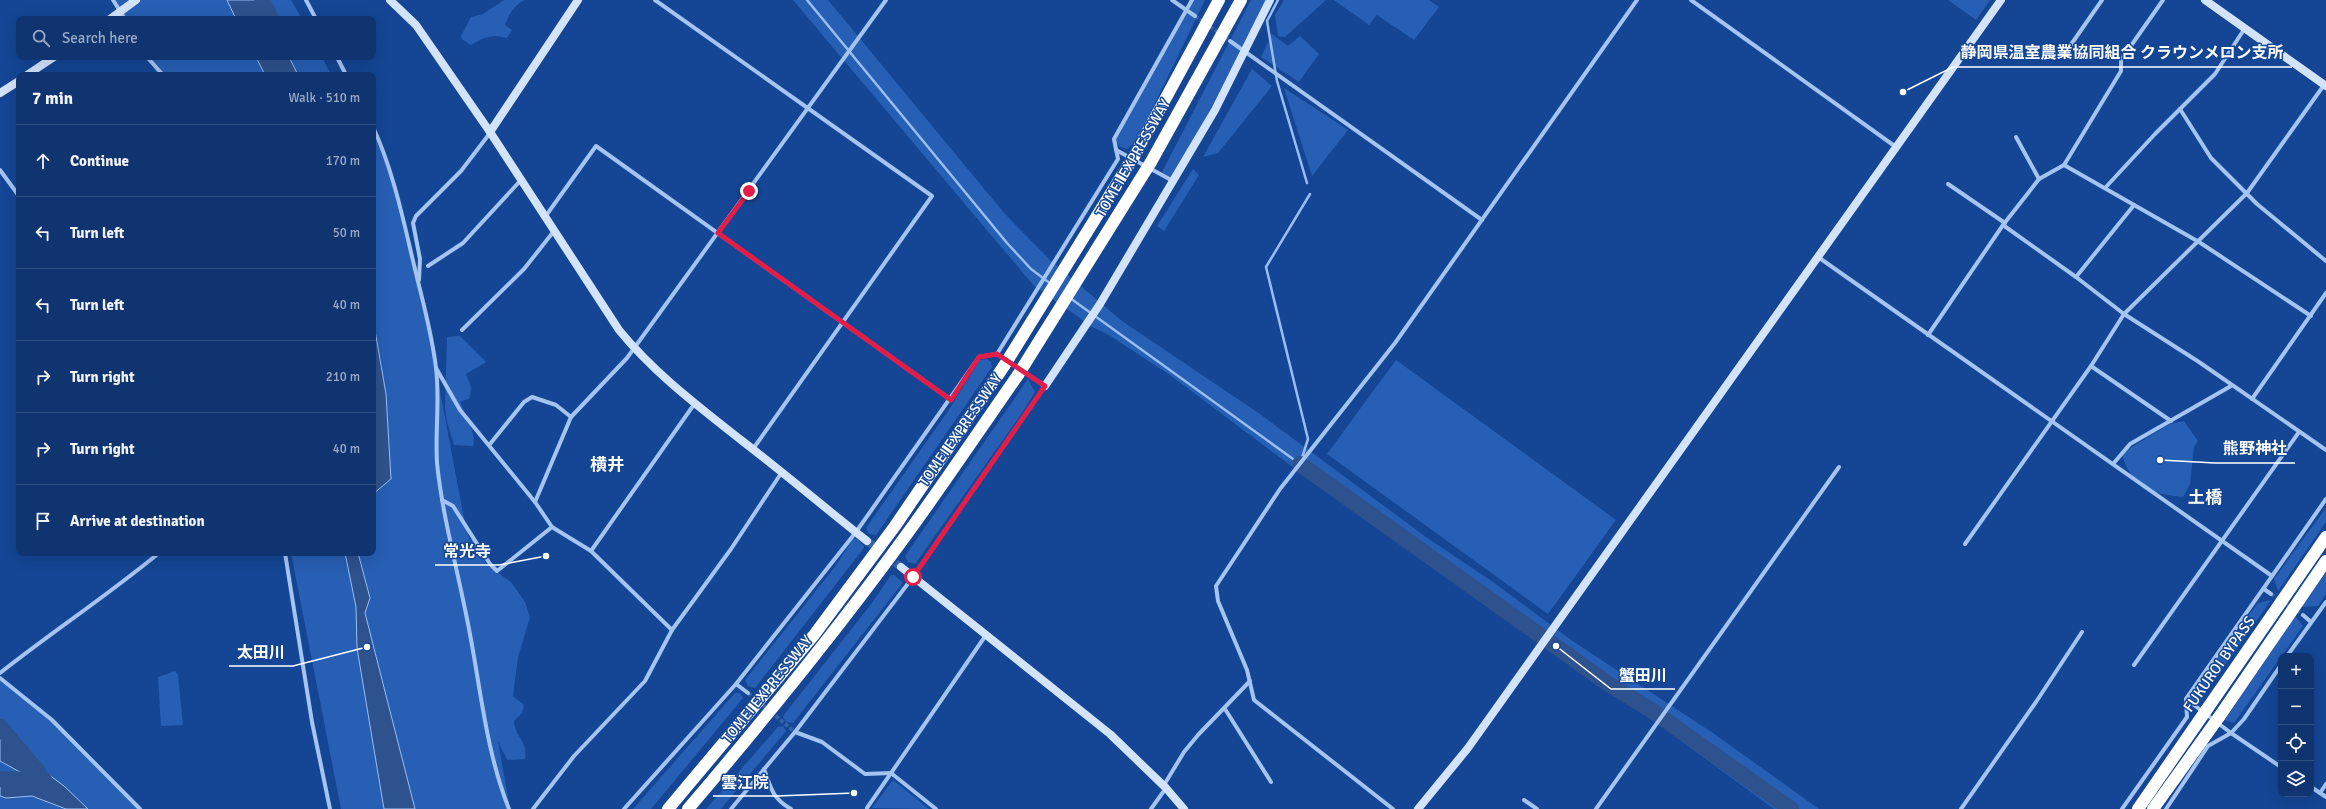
<!DOCTYPE html>
<html lang="en">
<head>
<meta charset="utf-8">
<style>
  body { margin:0; font-family:Signika,"Noto Sans JP",sans-serif; background:#1d3f78; color:#f1f3f6 }
  .controls { position:absolute; right:12px; bottom:12px; display:grid; overflow:hidden; border-radius:8px; box-shadow:0 4px 16px #0002 }
  .controls button { width:36px; height:36px; display:grid; place-items:center; padding:0; border:0; border-bottom:1px solid #2f4f83; background:#0f3470; color:#f1f3f6; font:20px sans-serif }
  .stop { position:absolute; width:12px; height:12px; margin:-9px; border:3px solid #e11d48; border-radius:50%; background:#fff }
  .stop.end { background:#e11d48; border-color:#fff; box-shadow:0 1px 4px #0008 }
  .list { margin:0; padding:0; list-style:none }
  h2 { display:flex; justify-content:space-between; align-items:center; height:52px; margin:0; padding:0 16px; font-size:17px }
  h2 small { font-size:13px; font-weight:400; color:#9baac3 }
  .list li { display:grid; grid-template-columns:26px 1fr auto; gap:12px; align-items:center; box-sizing:border-box; height:72px; padding:0 16px; border-top:1px solid #2f4f83 }
  .list b { display:block; font-size:15px; white-space:nowrap }
  .list em { font-size:13px; font-style:normal; color:#9baac3 }
  .icon { flex:none; width:22px; height:22px; fill:none; stroke:currentColor; stroke-width:2; stroke-linecap:round; stroke-linejoin:round }
  .map { position:relative; flex:none; width:2326px; height:809px; overflow:hidden }
  .search { position:absolute; background:#0f3470; box-shadow:0 4px 16px #0002; left:16px; top:16px; width:360px; height:44px; display:flex; align-items:center; gap:10px; box-sizing:border-box; padding:0 14px; border-radius:8px; color:#9baac3; font-size:15px }
  .panel { position:absolute; background:#0f3470; box-shadow:0 4px 16px #0002; left:16px; top:72px; width:360px; height:484px; border-radius:8px }
  .map>svg:first-child { display:block }
  .green { fill:#275fb4 }
  .water { fill:#2e528d; stroke:#97bef5 }
  .lines { fill:none; stroke-linecap:round; stroke-linejoin:round }
  .stream { stroke:#97bef5; stroke-width:2.5 }
  .river { stroke:#2e528d; stroke-width:16 }
  .street-tunnel { stroke:#3762a5; stroke-width:4; stroke-dasharray:4 2; stroke-linecap:butt }
  .secondary-tunnel { stroke:#3762a5; stroke-width:8; stroke-dasharray:8 4; stroke-linecap:butt }
  .street { stroke:#a4c4f2; stroke-width:4 }
  .secondary { stroke:#d3e3fc; stroke-width:8 }
  .highway { stroke:#fff; stroke-width:12 }
  .highway-bridge { stroke:#fff; stroke-width:12 }
  .route { stroke:#e11d48; stroke-width:5 }
  .labels { text-anchor:middle; dominant-baseline:central; stroke-width:3; stroke-linejoin:round; paint-order:stroke }
  .street-label { font-size:15px; fill:#fff; stroke:#144695 }
  .quarter-label { font-size:17px; font-weight:bold; fill:#fff; stroke:#144695 }
  .leader { fill:none; stroke:#fff; stroke-width:1.5 }
  .callout-dot { fill:#fff; stroke:#144695; stroke-width:1.5 }
  .callout-label { font-size:16px; text-anchor:middle; font-weight:bold; fill:#fff; stroke:#144695; stroke-width:3; stroke-linejoin:round; paint-order:stroke }
</style>
</head>
<body>
<div class="map">
<svg width="2326" height="809" viewBox="0 0 2326 809">
  <rect width="100%" height="100%" fill="#144695"/>
  <!-- green -->
  <g class="green">
    <polygon points="112,0 291,0 302,19 123,19"/>
    <path d="M504,0H525C514,5 509,14 505,25L512,30L507,38C493,34 484,37 471,45L462,39L461,36L471,17L483,14Z"/>
    <polygon points="793,0 828,0 1005,214 1050,260 1122,321 1260,414 1426,537 1493,582 1574,642 1713,733 1819,809 1774,809 1639,710 1306,477 1170,375 1109,335 1094,328 1034,286"/>
    <polygon points="1190,0 1205,0 1137,140 1127,149 1120,147 1114,139"/>
    <polygon points="1251,0 1267,0 1173,181 1162,172"/>
    <polygon points="1284,0 1326,0 1285,37 1278,36 1275,15"/>
    <polygon points="1334,0 1429,0 1439,7 1414,40 1377,15 1369,25"/>
    <polygon points="1948,0 1990,0 1976,20"/>
    <polygon points="1272,34 1288,46 1300,36 1319,54 1299,82 1261,57"/>
    <polygon points="149,57 322,57 331,75 157,75"/>
    <polygon points="1252,69 1272,86 1218,153 1203,157"/>
    <polygon points="1284,88 1348,130 1312,176"/>
    <path d="M373,135L384,151L430,338L465,524L473,551L470,532L486,564L511,582L525,602L530,617L518,657L513,696L524,705L522,713L514,721C515,738 528,740 525,759L507,760L498,741L510,809H341L291,553H373Z"/>
    <polygon points="1193,169 1199,175 1164,231 1157,226"/>
    <path d="M460,336L486,362L466,374L471,387L470,398L460,402C465,413 477,435 473,446L454,445L447,422L445,406L447,337Z"/>
    <polygon points="987,359 991,362 992,367 876,535 869,534 866,528 948,411 980,360"/>
    <polygon points="1396,360 1616,520 1548,614 1327,454"/>
    <polygon points="1028,379 1035,392 1022,413 915,564 908,562 905,556"/>
    <path d="M2184,421L2198,441L2194,447L2190,484L2183,497C2154,495 2128,484 2122,453L2170,424Z"/>
    <polygon points="2326,508 2326,522 2278,591 2274,579"/>
    <polygon points="853,539 857,539 864,546 864,548 755,688 748,686 745,680 834,568"/>
    <polygon points="2326,573 2326,594 2318,606 2301,607"/>
    <polygon points="891,575 894,575 902,582 902,584 793,723 786,722 783,716 872,603"/>
    <polygon points="2271,600 2197,705 2188,696 2258,603"/>
    <polygon points="2295,616 2303,626 2234,723 2225,720"/>
    <polygon points="175,671 178,675 183,725 161,726 158,677"/>
    <polygon points="0,677 47,716 140,809 0,809"/>
    <polygon points="735,693 740,693 743,698 656,803 651,809 633,809"/>
    <polygon points="783,726 786,731 721,809 706,809 778,727"/>
    <polygon points="893,780 929,809 872,808"/>
  </g>
  <!-- water -->
  <g class="water">
    <polygon points="227,0 259,0 269,19 236,19"/>
    <polygon points="256,57 289,57 298,75 265,75"/>
    <polygon points="373,319 386,394 391,479 373,494"/>
    <polygon points="345,553 358,553 370,598 365,613 415,809 384,809 357,648 356,607"/>
    <polygon points="0,739 64,786 88,809 66,809 32,796 6,798 0,796 0,782 38,782 0,761"/>
  </g>
  <g class="lines">
    <!-- stream -->
    <g class="stream">
      <polyline points="807,0 1007,243 1031,269 1051,284"/>
      <polyline points="1278,0 1267,21 1277,81 1307,183"/>
      <polyline points="1070,298 1300,464 1308,439 1266,267 1310,194"/>
    </g>
    <!-- river -->
    <g class="river">
      <polyline points="262,0 271,19"/>
      <polyline points="1300,464 1607,683 1651,710 1791,809"/>
      <polyline points="0,727 39,773"/>
      <polyline points="0,779 44,780"/>
    </g>
    <!-- street-tunnel -->
    <g class="street-tunnel">
      <polyline points="1195,16 1230,41"/>
      <polyline points="2271,594 2303,615"/>
      <polyline points="748,693 795,732"/>
    </g>
    <!-- secondary-tunnel -->
    <polyline class="secondary-tunnel" points="867,541 901,567"/>
    <!-- street -->
    <g class="street">
      <polyline points="113,0 125,19"/>
      <polyline points="306,0 316,19"/>
      <polyline points="655,0 932,196 753,449"/>
      <polyline points="1172,0 1195,16"/>
      <polyline points="1691,0 1896,147"/>
      <polyline points="1230,41 1482,220"/>
      <polyline points="2070,46 2102,0"/>
      <polyline points="147,57 163,75"/>
      <polyline points="337,57 346,75"/>
      <polyline points="2180,109 2211,158 2257,204 2326,261"/>
      <path d="M373,127C393,170 403,219 414,265C422,299 432,333 436,368C440,399 435,431 437,463C442,513 456,564 466,614C480,679 484,746 509,809"/>
      <polyline points="2016,137 2039,179"/>
      <polyline points="1116,150 1173,181"/>
      <polyline points="2064,165 2199,242 2311,316"/>
      <polyline points="0,170 19,196"/>
      <polyline points="1948,184 2005,223"/>
      <polyline points="2105,188 2155,134 2215,74 2245,28"/>
      <polyline points="545,217 596,146 951,400"/>
      <polyline points="2003,225 2076,277 2124,314 2199,362 2326,450"/>
      <polyline points="1818,257 2272,576"/>
      <polyline points="428,266 463,243 521,180"/>
      <polyline points="2076,277 2134,205"/>
      <polyline points="419,280 420,259 413,223 416,216 461,171 490,133"/>
      <polyline points="462,330 524,269 554,231"/>
      <polyline points="1928,335 2003,225 2039,179 2064,165 2121,71 2121,60 2163,0"/>
      <polyline points="2091,366 2171,421"/>
      <polyline points="436,368 460,410 535,502 552,527 591,551 672,630 731,549 782,472"/>
      <polyline points="2252,399 2326,293"/>
      <polyline points="490,444 524,402 532,397 556,405 571,417"/>
      <polyline points="2113,464 2130,444 2231,386"/>
      <polyline points="442,500 453,506 490,564 497,571 552,527"/>
      <polyline points="535,502 571,417 627,358 886,0"/>
      <polyline points="1965,544 2091,366 2124,314 2247,193 2324,85"/>
      <polyline points="591,551 695,403"/>
      <polyline points="285,553 312,722 330,809"/>
      <polyline points="2264,589 2271,594"/>
      <polyline points="2303,615 2311,622"/>
      <polyline points="2287,656 2326,602"/>
      <polyline points="2134,665 2299,432"/>
      <path d="M0,673C52,632 108,595 159,553"/>
      <polyline points="0,678 52,720 140,809"/>
      <polyline points="736,684 748,693"/>
      <polyline points="2186,699 2231,733 2281,767"/>
      <polyline points="1225,709 1271,782"/>
      <polyline points="795,732 822,742 865,774 891,773 936,809"/>
      <path d="M764,769C771,788 772,798 791,809"/>
      <polyline points="1164,785 1184,752 1198,735 1250,681"/>
      <polyline points="2311,787 2326,797"/>
      <polyline points="2320,793 2326,784"/>
      <polyline points="1524,800 1537,809"/>
      <polyline points="867,808 986,635"/>
      <polyline points="533,809 574,756 645,681 672,630"/>
      <polyline points="624,809 736,684 856,532 979,357 997,354 1118,159 1114,139 1192,0"/>
      <polyline points="731,809 795,732 913,577 1045,386 997,354"/>
      <polyline points="1151,809 1166,788"/>
      <polyline points="1393,809 1254,700 1247,670 1218,601 1216,586 1280,489 1395,343 1637,0"/>
      <polyline points="1596,809 1839,467"/>
      <polyline points="1961,809 2036,702 2082,632"/>
      <polyline points="2122,809 2187,717 2186,699 2326,499"/>
      <polyline points="2166,809 2208,746 2231,733 2244,719 2281,665"/>
    </g>
    <!-- secondary -->
    <g class="secondary">
      <path d="M390,0L416,25L490,132L619,330C654,373 698,406 741,440C784,473 825,508 867,541"/>
      <polyline points="2205,0 2326,86"/>
      <polyline points="110,19 136,0"/>
      <polyline points="27,75 54,57"/>
      <polyline points="0,93 19,81"/>
      <polyline points="490,132 578,0"/>
      <polyline points="1045,386 1100,304 1215,110 1270,0"/>
      <polyline points="901,567 1110,734 1166,788 1184,809"/>
      <polyline points="1418,809 1468,748 2001,0"/>
    </g>
    <!-- highway -->
    <g class="highway">
      <polyline points="1136,153 1219,0"/>
      <polyline points="1151,162 1241,0"/>
      <polyline points="2207,709 2326,537"/>
      <polyline points="2219,717 2326,561"/>
      <polyline points="668,809 814,635 895,526 1004,366"/>
      <path d="M688,809C764,720 838,629 907,534C945,482 981,428 1018,375"/>
    </g>
    <!-- highway-bridge -->
    <g class="highway-bridge">
      <polyline points="1004,366 1136,153"/>
      <polyline points="1018,375 1151,162"/>
      <polyline points="2138,809 2207,709"/>
      <polyline points="2153,809 2219,717"/>
    </g>
  </g>
  <g class="lines">
    <!-- route -->
    <polyline class="route" points="749,191 718,233 951,400 979,357 997,354 1045,386 913,577"/>
  </g>
  <g class="labels">
    <!-- street labels -->
    <g class="street-label">
      <text transform="translate(1133 158) rotate(-60)">TOMEI EXPRESSWAY</text>
      <text transform="translate(960 430) rotate(-55)">TOMEI EXPRESSWAY</text>
      <text transform="translate(2219 664) rotate(-55)">FUKUROI BYPASS</text>
      <text transform="translate(767 689) rotate(-51)">TOMEI EXPRESSWAY</text>
    </g>
    <!-- quarter labels -->
    <g class="quarter-label">
      <text x="607" y="464">横井</text>
      <text x="2205" y="497">土橋</text>
    </g>
  </g>
  <!-- callouts -->
  <path class="leader" d="M1903 92L1953 67H2292M2160 460L2215 463H2295M546 556L499 565H435M367 647L293 666H229M1556 646L1611 689H1675M854 793L777 796H713"/>
  <g class="callout-dot">
    <circle cx="1903" cy="92" r="4"/>
    <circle cx="2160" cy="460" r="4"/>
    <circle cx="546" cy="556" r="4"/>
    <circle cx="367" cy="647" r="4"/>
    <circle cx="1556" cy="646" r="4"/>
    <circle cx="854" cy="793" r="4"/>
  </g>
  <g class="callout-label">
    <text x="2122" y="58">静岡県温室農業協同組合 クラウンメロン支所</text>
    <text x="2255" y="454">熊野神社</text>
    <text x="467" y="557">常光寺</text>
    <text x="261" y="658">太田川</text>
    <text x="1643" y="681">蟹田川</text>
    <text x="745" y="788">雲江院</text>
  </g>
</svg>
<div class="controls">
<button>+</button>
<button>−</button>
<button><svg class="icon" aria-label="locate" viewBox="0 0 24 24"><circle cx="12" cy="12" r="6"/><path d="M12 2v4M12 18v4M2 12h4M18 12h4"/></svg></button>
<button><svg class="icon" aria-label="layers" viewBox="0 0 24 24"><path d="M12 4l9 5-9 5-9-5zM3 14l9 5 9-5"/></svg></button>
</div>
<div class="stop" style="left:913px;top:577px"></div>
<div class="stop end" style="left:749px;top:191px"></div>
<div class="search"><svg class="icon" aria-label="search" viewBox="0 0 24 24"><circle cx="10" cy="10" r="6"/><path d="M15 15l6 6"/></svg>Search here</div>
<section class="panel">
<h2>7 min<small>Walk · 510 m</small></h2>
<ul class="list">
<li><svg class="icon" aria-label="ahead" viewBox="0 0 24 24"><path d="M12 20V5M6 11l6-6 6 6"/></svg><div><b>Continue</b></div><em>170 m</em></li>
<li><svg class="icon" aria-label="left" viewBox="0 0 24 24"><path d="M17 20v-9H6M10 6l-5 5 5 5"/></svg><div><b>Turn left</b></div><em>50 m</em></li>
<li><svg class="icon" aria-label="left" viewBox="0 0 24 24"><path d="M17 20v-9H6M10 6l-5 5 5 5"/></svg><div><b>Turn left</b></div><em>40 m</em></li>
<li><svg class="icon" aria-label="right" viewBox="0 0 24 24"><path d="M7 20v-9h11M14 6l5 5-5 5"/></svg><div><b>Turn right</b></div><em>210 m</em></li>
<li><svg class="icon" aria-label="right" viewBox="0 0 24 24"><path d="M7 20v-9h11M14 6l5 5-5 5"/></svg><div><b>Turn right</b></div><em>40 m</em></li>
<li><svg class="icon" aria-label="arrive" viewBox="0 0 24 24"><path d="M6 21V4h12l-3 4 3 4H6"/></svg><div><b>Arrive at destination</b></div></li>
</ul>
</section>
</div>
</body>
</html>
